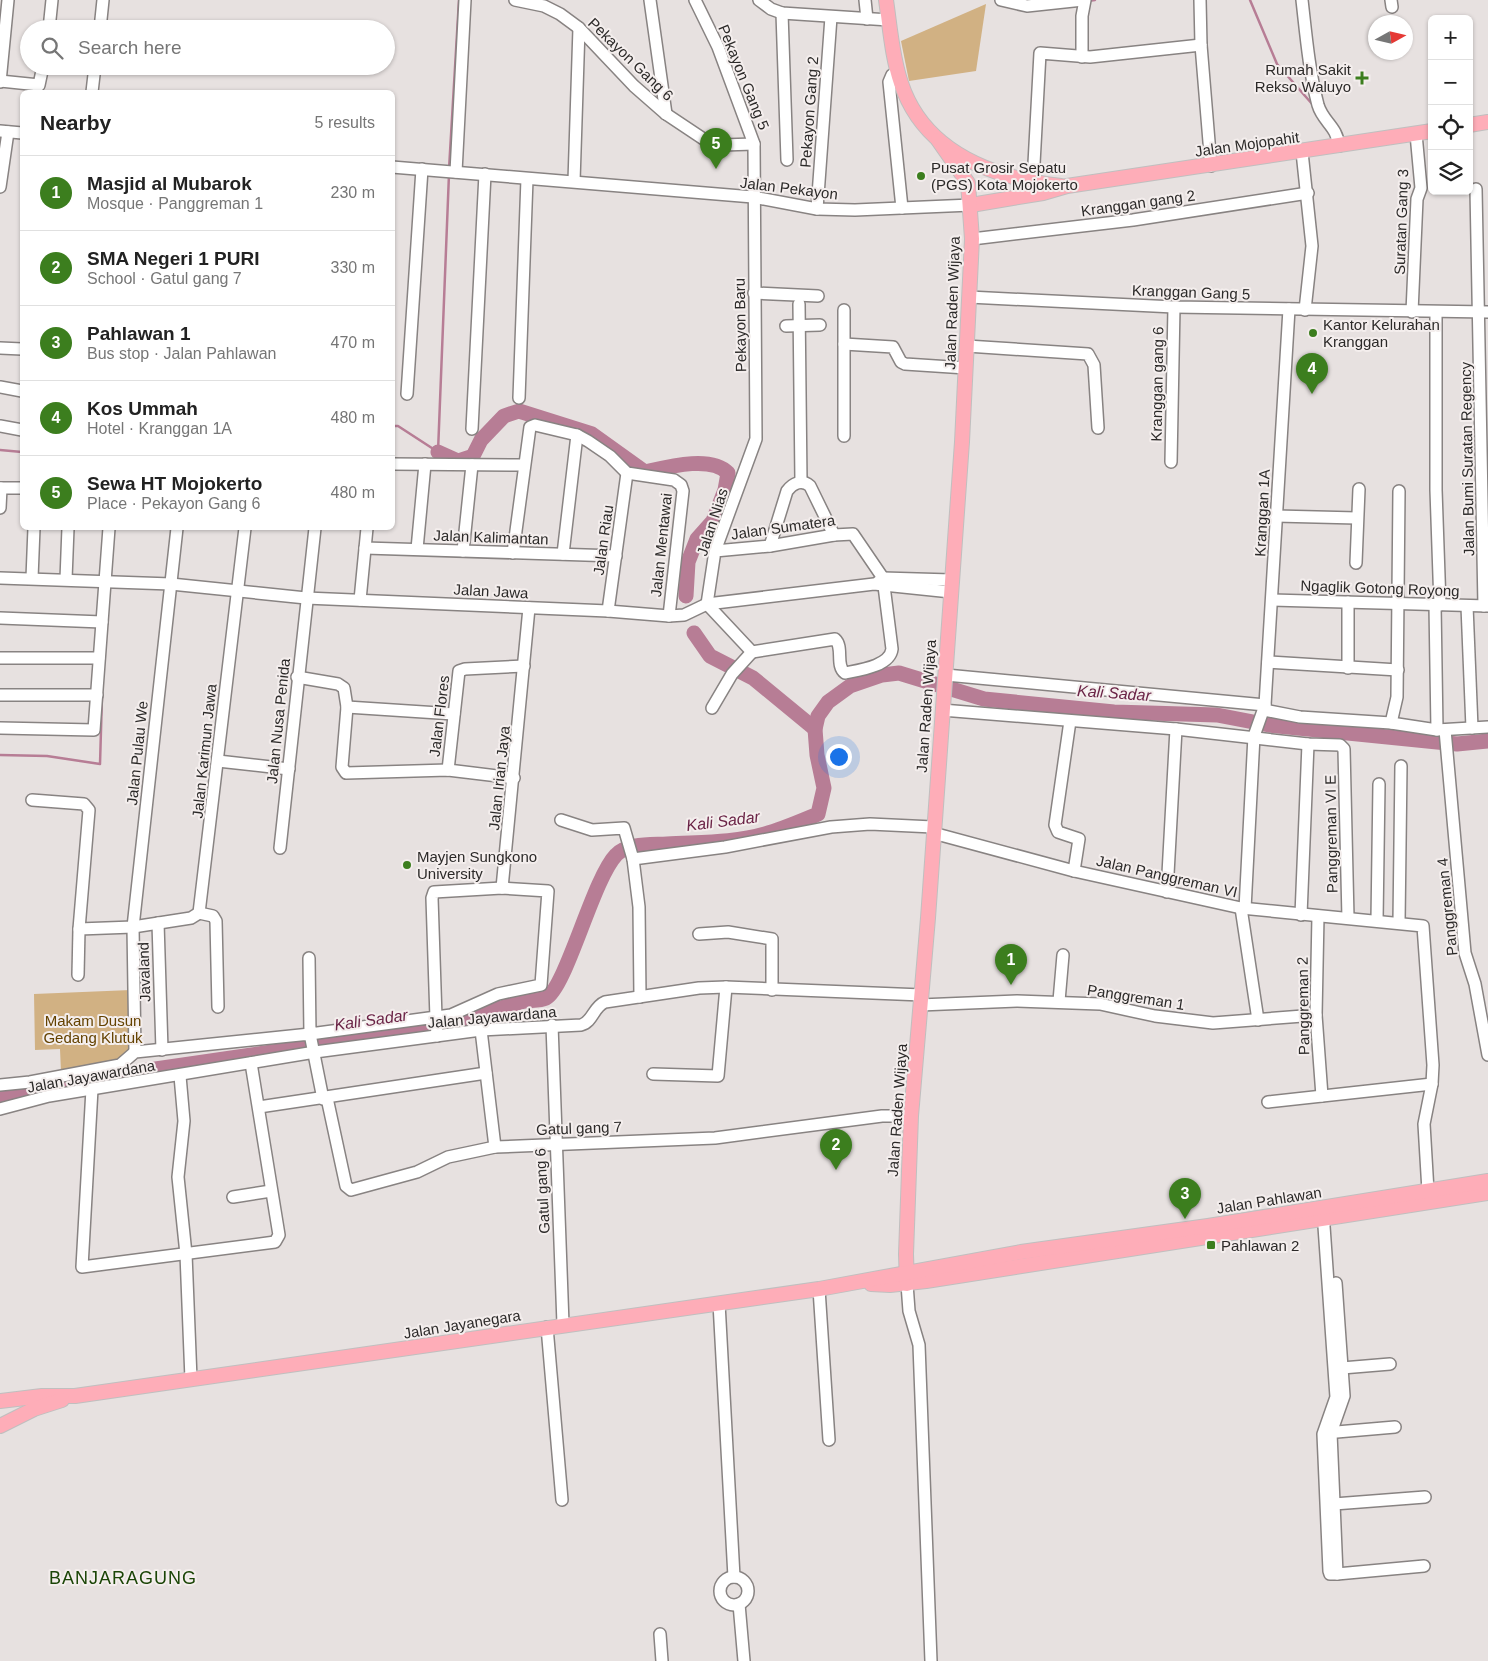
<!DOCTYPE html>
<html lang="en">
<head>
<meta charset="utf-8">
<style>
  body { margin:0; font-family:Helvetica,sans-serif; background:#f2f2f2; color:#222 }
  .controls { position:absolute; right:15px; top:15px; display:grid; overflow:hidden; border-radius:8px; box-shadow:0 1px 4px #0004 }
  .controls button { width:45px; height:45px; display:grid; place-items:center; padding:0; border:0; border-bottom:1px solid #e0e0e0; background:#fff; color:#222; font:25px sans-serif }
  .compass { position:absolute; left:1368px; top:15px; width:45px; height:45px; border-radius:50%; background:#fff; box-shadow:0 1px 4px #0004; rotate:82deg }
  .you { position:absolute; left:838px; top:756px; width:18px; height:18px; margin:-12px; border:4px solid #fff; border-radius:50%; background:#1a73e8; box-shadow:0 0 0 8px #1a73e833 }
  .badge { display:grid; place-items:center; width:32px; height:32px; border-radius:50%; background:#3c7e1e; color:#fff; font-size:16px; font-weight:700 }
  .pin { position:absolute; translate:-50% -41px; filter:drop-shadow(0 1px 2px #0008) }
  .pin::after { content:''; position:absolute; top:26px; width:18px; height:15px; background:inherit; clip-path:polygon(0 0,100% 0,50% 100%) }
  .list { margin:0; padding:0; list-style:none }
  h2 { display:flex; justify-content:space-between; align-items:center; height:65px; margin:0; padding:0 20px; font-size:21px }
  h2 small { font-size:16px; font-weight:400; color:#767676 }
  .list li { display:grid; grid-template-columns:32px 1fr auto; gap:15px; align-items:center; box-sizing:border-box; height:75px; padding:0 20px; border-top:1px solid #e0e0e0 }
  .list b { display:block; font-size:19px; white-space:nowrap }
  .list p { margin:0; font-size:16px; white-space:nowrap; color:#767676 }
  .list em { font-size:16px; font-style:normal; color:#767676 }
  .icon { flex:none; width:28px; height:28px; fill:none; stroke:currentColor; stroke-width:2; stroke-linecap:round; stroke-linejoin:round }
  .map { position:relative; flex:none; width:1488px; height:1661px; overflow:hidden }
  .search { position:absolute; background:#fff; box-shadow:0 1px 4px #0004; left:20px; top:20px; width:375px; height:55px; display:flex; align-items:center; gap:12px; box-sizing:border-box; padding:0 18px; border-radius:28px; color:#767676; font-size:19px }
  .panel { position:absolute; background:#fff; box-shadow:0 1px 4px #0004; left:20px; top:90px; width:375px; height:440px; border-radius:8px }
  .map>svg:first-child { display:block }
  .green { fill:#d1b183 }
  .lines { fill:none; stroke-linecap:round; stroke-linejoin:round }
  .stream { stroke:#b77d95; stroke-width:2.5 }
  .river { stroke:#b77d95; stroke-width:15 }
  .minor-casing { stroke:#888382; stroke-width:14 }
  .major-casing { stroke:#c0bfbf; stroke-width:16 }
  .minor { stroke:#fff; stroke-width:11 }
  .major { stroke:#feadb8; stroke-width:14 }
  .poi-dot { fill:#3c7e1e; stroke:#f4eeed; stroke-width:2 }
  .labels { text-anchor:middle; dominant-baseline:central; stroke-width:4; stroke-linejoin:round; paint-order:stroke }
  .street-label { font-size:15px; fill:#2c2a29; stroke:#f4eeed }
  .poi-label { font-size:15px; fill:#2c2a29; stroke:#f4eeed; text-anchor:start }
  .park-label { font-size:15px; fill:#644200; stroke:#f4eeed }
  .water-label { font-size:16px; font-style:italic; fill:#6a2346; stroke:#f4eeed }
  .quarter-label { font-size:18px; letter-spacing:1px; fill:#1b4507; stroke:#f4eeed }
</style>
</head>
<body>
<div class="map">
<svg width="1488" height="1661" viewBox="0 0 1488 1661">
  <rect width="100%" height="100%" fill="#e7e1e0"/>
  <!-- green -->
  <g class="green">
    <polygon points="986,4 976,71 909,81 901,41"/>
    <polygon points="131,990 133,1050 119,1062 61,1072 60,1049 35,1050 34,994"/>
  </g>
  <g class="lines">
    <!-- stream -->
    <g class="stream">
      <polyline points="1250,0 1277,64 1313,105"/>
      <polyline points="1088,1 1095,0"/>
      <polyline points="449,169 459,0"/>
      <polyline points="392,426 398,426 438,452"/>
      <polyline points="0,450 22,452"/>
      <polyline points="438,452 449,174"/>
      <polyline points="0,755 47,756 100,764 102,696"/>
    </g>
    <!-- river -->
    <g class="river">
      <path d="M438,452L458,461L473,456L481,440L504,416L519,411L592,434L645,472C667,467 711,455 728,473L725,490L713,521L697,539L688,562L686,596"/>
      <polyline points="694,633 710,656 753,678 815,729"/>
      <path d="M0,1096L73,1081L449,1026C472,1017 497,1009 520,1002C528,1000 539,1001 546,998C566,988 593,879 616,855C627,843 652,845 667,844C699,842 734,843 765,834C783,829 801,821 818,814L824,788L817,755L815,729L818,716L828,702L850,686L882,675L899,673L984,699L1114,712L1217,715L1269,725L1457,744L1488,741"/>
    </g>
    <!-- minor casing -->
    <g class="minor-casing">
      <g id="minor">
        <polyline points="515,0 544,6 560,14 579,28 634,86 666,114 705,140 722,145 754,144"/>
        <polyline points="650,0 666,114"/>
        <path d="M695,0L718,47L754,144L756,439L715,551L707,604L752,652L835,639C844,647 835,666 845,673C860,670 890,666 892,649L883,578L853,534L834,535L770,546L715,551"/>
        <polyline points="759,0 771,9 782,13 889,20"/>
        <polyline points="865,0 867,19"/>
        <polyline points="1001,0 1027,6 1083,0"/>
        <polyline points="1200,0 1201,45 1211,166"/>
        <path d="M1302,0C1306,35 1309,71 1318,105C1323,122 1337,126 1339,146"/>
        <polyline points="1391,0 1392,7"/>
        <polyline points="782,13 787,160"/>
        <polyline points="49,29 52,0"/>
        <polyline points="100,29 103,0"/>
        <polyline points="1082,57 1082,16 1085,0"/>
        <polyline points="898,71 892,75 889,82 902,208"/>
        <polyline points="0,81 39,85 43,66"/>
        <polyline points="0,82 8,0"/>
        <polyline points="92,92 95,66"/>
        <polyline points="0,131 22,133"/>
        <polyline points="1302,152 1312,246 1305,310"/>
        <polyline points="392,167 753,197 817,209 855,210 971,205"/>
        <polyline points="456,172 465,0"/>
        <polyline points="574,181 579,28"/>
        <polyline points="1033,182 1040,53 1090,57 1201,45"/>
        <polyline points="0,187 8,132"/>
        <polyline points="1476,189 1484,606"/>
        <polyline points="817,209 831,17"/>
        <polyline points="972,239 1133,220 1308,193"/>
        <polyline points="754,293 818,296"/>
        <polyline points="969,297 1174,307 1488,312"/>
        <polyline points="799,304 801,482"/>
        <polyline points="1412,312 1417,199 1421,188 1416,134"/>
        <polyline points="1436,312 1436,490 1440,605"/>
        <polyline points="786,326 820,325"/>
        <polyline points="844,344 893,347 901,362 905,364 966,368"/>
        <polyline points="967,346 1088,354 1094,365 1098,428"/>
        <polyline points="0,348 22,349"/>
        <polyline points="0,387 22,391"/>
        <polyline points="407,394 422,169"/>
        <polyline points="519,398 527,179"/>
        <polyline points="0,426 22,430"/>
        <polyline points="472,429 485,174"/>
        <polyline points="844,436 844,310"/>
        <polyline points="1171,462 1174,307"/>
        <polyline points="392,464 523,465"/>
        <polyline points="0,488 22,488"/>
        <polyline points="0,508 1,488"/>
        <polyline points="1276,516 1357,518"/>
        <path d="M770,546L787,491C793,483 802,479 810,486L834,535"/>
        <polyline points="365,548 616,556"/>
        <polyline points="417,549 425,464"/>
        <polyline points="463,551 472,465"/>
        <polyline points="513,553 530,427 535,425 577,435 588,441 610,456 627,473 674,480 681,485 683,491 669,616"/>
        <polyline points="563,554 577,435"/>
        <polyline points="1356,563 1359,489"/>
        <polyline points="0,578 171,584 306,598 608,611 669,616 684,615 707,604 874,584 951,592"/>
        <polyline points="32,578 34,528"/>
        <polyline points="66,579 68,528"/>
        <polyline points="878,582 883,578 951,580"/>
        <polyline points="360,600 367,528"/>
        <polyline points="1272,600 1488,606"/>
        <polyline points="1435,605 1437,730"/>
        <polyline points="1467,606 1472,728"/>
        <polyline points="608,611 627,473"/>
        <polyline points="0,618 102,622"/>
        <polyline points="0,658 99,658"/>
        <polyline points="1268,662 1398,670"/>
        <polyline points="1348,668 1348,602"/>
        <polyline points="946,675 1265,705"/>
        <polyline points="297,677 338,684 344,688 347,707 342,767 346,773 448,770 514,778"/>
        <polyline points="0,695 97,695"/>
        <polyline points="347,707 454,714"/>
        <polyline points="712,708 732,674 752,652"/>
        <polyline points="942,710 1176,729 1308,744 1340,745 1344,749 1348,918"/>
        <polyline points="1264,710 1300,717 1391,723 1437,730 1488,727"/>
        <polyline points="1070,721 1055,825 1058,832 1079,839 1074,871"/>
        <polyline points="1391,723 1397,697 1399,491"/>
        <polyline points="0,728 94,730 109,528"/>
        <polyline points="1445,730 1465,953 1475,984 1488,1055"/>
        <polyline points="218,761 289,769"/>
        <polyline points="448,770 459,671 465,669 524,666"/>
        <polyline points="32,800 84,804 89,810 79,929 133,927 191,918 199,913"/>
        <polyline points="561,820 592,830 624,828 633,859 725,847 831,827 870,824 933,827"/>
        <polyline points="933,833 1074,871 1241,908 1423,926 1433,1065 1432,1084 1424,1124 1428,1191"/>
        <polyline points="280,848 315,528"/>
        <polyline points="633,859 639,907 640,997"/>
        <polyline points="502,888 529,608"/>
        <polyline points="1167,892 1176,729"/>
        <polyline points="1241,908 1258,1020"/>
        <polyline points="1245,909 1254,736 1265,705 1289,309"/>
        <polyline points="199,913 245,528"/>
        <polyline points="199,913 213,916 216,921 218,1007"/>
        <polyline points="1301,915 1308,744"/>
        <polyline points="1318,916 1316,1015 1322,1096"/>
        <polyline points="1377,920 1379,784"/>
        <polyline points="1399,922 1401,766"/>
        <polyline points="158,923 162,1050"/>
        <polyline points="699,934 728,932 772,939 772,990"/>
        <polyline points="309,958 310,1034 451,1015 498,994 541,985 548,891 502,888 434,892 432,898 436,1018 437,1036"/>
        <polyline points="78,975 79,929"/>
        <polyline points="1059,1001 1063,955"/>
        <polyline points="920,1005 1017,1001 1100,1004 1155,1016 1213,1023 1316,1015"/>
        <polyline points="552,1025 563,1324"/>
        <polyline points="481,1030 495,1147"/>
        <polyline points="135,1052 133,927 177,528"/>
        <polyline points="653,1074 718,1076 726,987"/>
        <polyline points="180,1076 184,1121 178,1177 186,1254 191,1379"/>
        <polyline points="0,1085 30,1082 120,1065 135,1052 310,1034 323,1099"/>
        <polyline points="92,1089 82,1267 275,1242 279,1235 251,1063"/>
        <polyline points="327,1098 346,1186 351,1190 417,1172 448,1157 495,1147 715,1138 882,1116 911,1116"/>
        <polyline points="1268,1102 1432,1084"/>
        <polyline points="259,1107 486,1073"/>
        <path d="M0,1109L49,1096L315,1052L481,1030L581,1025C593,1022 593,1007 605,1002L699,988L726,987L922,995"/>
        <polyline points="233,1197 271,1191"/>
        <polyline points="1323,1212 1336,1397 1323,1434 1329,1571 1330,1574 1337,1574 1424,1566"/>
        <polyline points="1336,1283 1344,1396 1331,1433 1337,1574"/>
        <polyline points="907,1284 909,1311 919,1345 931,1661"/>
        <polyline points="819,1289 829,1440"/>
        <polyline points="719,1303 734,1577"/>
        <polyline points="547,1327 562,1500"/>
        <polyline points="1342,1368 1390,1364"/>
        <polyline points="1325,1433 1395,1427"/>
        <polyline points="1334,1504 1425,1497"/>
        <circle cx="734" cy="1591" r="14"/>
        <polyline points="739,1604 744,1661"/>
        <polyline points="660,1634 662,1661"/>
      </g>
    </g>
    <!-- major casing -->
    <g class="major-casing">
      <g id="major">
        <path d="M886,0C890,27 892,57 901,83C924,153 994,178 1061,186"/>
        <polyline points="1469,125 1488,122"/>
        <polyline points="971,205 1043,193 1067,186 1432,131"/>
        <polyline points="871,1284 890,1285 926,1281 1488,1193"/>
        <polyline points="907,1284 906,1254 911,1116 928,918 962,442 972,239 968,183 938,140"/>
        <polyline points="0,1401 42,1396 75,1396 819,1289 1021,1252 1208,1226 1488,1181"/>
        <polyline points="0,1426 34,1409 62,1400"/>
      </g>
    </g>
    <!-- minor -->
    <use href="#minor" class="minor"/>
    <!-- major -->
    <use href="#major" class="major"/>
  </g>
  <!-- markers -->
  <g class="poi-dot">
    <path d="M1359.5 70.5h5v5h5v5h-5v5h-5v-5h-5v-5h5z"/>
    <circle cx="921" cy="176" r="5"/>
    <circle cx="1313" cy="333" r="5"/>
    <circle cx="407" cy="865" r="5"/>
    <rect x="1206" y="1240" width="10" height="10" rx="2.5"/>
  </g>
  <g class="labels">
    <!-- street labels -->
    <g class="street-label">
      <text transform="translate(631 59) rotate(44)">Pekayon Gang 6</text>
      <text transform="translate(744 77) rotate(68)">Pekayon Gang 5</text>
      <text transform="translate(809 112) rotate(-86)">Pekayon Gang 2</text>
      <text transform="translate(1247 144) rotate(-8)">Jalan Mojopahit</text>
      <text transform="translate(789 188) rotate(7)">Jalan Pekayon</text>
      <text transform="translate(1138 203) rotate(-8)">Kranggan gang 2</text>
      <text transform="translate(1401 222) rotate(-88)">Suratan Gang 3</text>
      <text transform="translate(1191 292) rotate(2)">Kranggan Gang 5</text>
      <text transform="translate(952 303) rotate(-88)">Jalan Raden Wijaya</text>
      <text transform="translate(740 325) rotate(-91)">Pekayon Baru</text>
      <text transform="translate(1157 384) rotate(-89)">Kranggan gang 6</text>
      <text transform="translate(1467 459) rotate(-91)">Jalan Bumi Suratan Regency</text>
      <text transform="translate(1262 513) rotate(-87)">Kranggan 1A</text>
      <text transform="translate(712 522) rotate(-72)">Jalan Nias</text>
      <text transform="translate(783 527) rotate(-8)">Jalan Sumatera</text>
      <text transform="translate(491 537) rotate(2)">Jalan Kalimantan</text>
      <text transform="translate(603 540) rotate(-82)">Jalan Riau</text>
      <text transform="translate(661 545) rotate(-84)">Jalan Mentawai</text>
      <text transform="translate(1380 588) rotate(2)">Ngaglik Gotong Royong</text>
      <text transform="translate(491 591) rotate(3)">Jalan Jawa</text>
      <text transform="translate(926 706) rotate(-86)">Jalan Raden Wijaya</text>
      <text transform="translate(439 716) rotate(-83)">Jalan Flores</text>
      <text transform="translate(278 721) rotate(-84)">Jalan Nusa Penida</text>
      <text transform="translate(204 751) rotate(-84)">Jalan Karimun Jawa</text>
      <text transform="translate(137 753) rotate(-84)">Jalan Pulau We</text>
      <text transform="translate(499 778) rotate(-84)">Jalan Irian Jaya</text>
      <text transform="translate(1331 834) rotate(-91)">Panggreman VI E</text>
      <text transform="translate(1167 876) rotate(13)">Jalan Panggreman VI</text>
      <text transform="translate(1447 907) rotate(-96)">Panggreman 4</text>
      <text transform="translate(144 972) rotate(-92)">Javaland</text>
      <text transform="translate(1136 997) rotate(9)">Panggreman 1</text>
      <text transform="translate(1303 1006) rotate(-91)">Panggreman 2</text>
      <text transform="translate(492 1017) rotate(-5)">Jalan Jayawardana</text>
      <text transform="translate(91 1076) rotate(-10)">Jalan Jayawardana</text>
      <text transform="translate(897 1110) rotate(-86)">Jalan Raden Wijaya</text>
      <text transform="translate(579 1128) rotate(-2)">Gatul gang 7</text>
      <text transform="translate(542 1191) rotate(-93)">Gatul gang 6</text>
      <text transform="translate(1269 1200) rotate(-9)">Jalan Pahlawan</text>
      <text transform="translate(462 1324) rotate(-9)">Jalan Jayanegara</text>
    </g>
    <!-- poi labels -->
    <g class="poi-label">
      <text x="1351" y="69" text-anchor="end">Rumah Sakit<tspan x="1351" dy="17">Rekso Waluyo</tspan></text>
      <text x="931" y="167">Pusat Grosir Sepatu<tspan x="931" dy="17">(PGS) Kota Mojokerto</tspan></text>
      <text x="1323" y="324">Kantor Kelurahan<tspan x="1323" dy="17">Kranggan</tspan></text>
      <text x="417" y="856">Mayjen Sungkono<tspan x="417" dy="17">University</tspan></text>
      <text x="1221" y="1245">Pahlawan 2</text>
    </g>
    <!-- park labels -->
    <g class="park-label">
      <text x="93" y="1020">Makam Dusun<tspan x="93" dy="17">Gedang Klutuk</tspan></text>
    </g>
    <!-- water labels -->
    <g class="water-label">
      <text transform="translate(1114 693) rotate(4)">Kali Sadar</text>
      <text transform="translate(723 821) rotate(-7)">Kali Sadar</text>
      <text transform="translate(371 1020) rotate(-8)">Kali Sadar</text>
    </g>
    <!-- quarter labels -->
    <g class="quarter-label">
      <text x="123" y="1578">BANJARAGUNG</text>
    </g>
  </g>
</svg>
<div class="controls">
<button>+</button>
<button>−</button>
<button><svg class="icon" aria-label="locate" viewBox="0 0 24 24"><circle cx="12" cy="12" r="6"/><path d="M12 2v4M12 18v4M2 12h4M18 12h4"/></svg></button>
<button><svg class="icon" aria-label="layers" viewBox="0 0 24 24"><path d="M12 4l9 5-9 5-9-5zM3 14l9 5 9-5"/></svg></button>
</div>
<svg class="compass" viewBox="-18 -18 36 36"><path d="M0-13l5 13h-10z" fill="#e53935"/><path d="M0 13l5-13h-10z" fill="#767676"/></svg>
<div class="you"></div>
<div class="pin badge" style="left:1011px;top:985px">1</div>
<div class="pin badge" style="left:836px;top:1170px">2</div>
<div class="pin badge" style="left:1185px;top:1219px">3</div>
<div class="pin badge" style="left:1312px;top:394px">4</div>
<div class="pin badge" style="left:716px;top:169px">5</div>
<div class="search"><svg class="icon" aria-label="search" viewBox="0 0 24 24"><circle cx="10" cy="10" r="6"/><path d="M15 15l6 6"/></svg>Search here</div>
<section class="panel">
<h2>Nearby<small>5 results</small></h2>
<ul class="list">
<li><span class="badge">1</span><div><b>Masjid al Mubarok</b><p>Mosque · Panggreman 1</p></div><em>230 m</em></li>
<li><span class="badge">2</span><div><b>SMA Negeri 1 PURI</b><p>School · Gatul gang 7</p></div><em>330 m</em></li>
<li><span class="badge">3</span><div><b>Pahlawan 1</b><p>Bus stop · Jalan Pahlawan</p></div><em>470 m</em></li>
<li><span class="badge">4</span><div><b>Kos Ummah</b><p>Hotel · Kranggan 1A</p></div><em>480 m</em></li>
<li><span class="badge">5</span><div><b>Sewa HT Mojokerto</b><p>Place · Pekayon Gang 6</p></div><em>480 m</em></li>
</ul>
</section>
</div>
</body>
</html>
